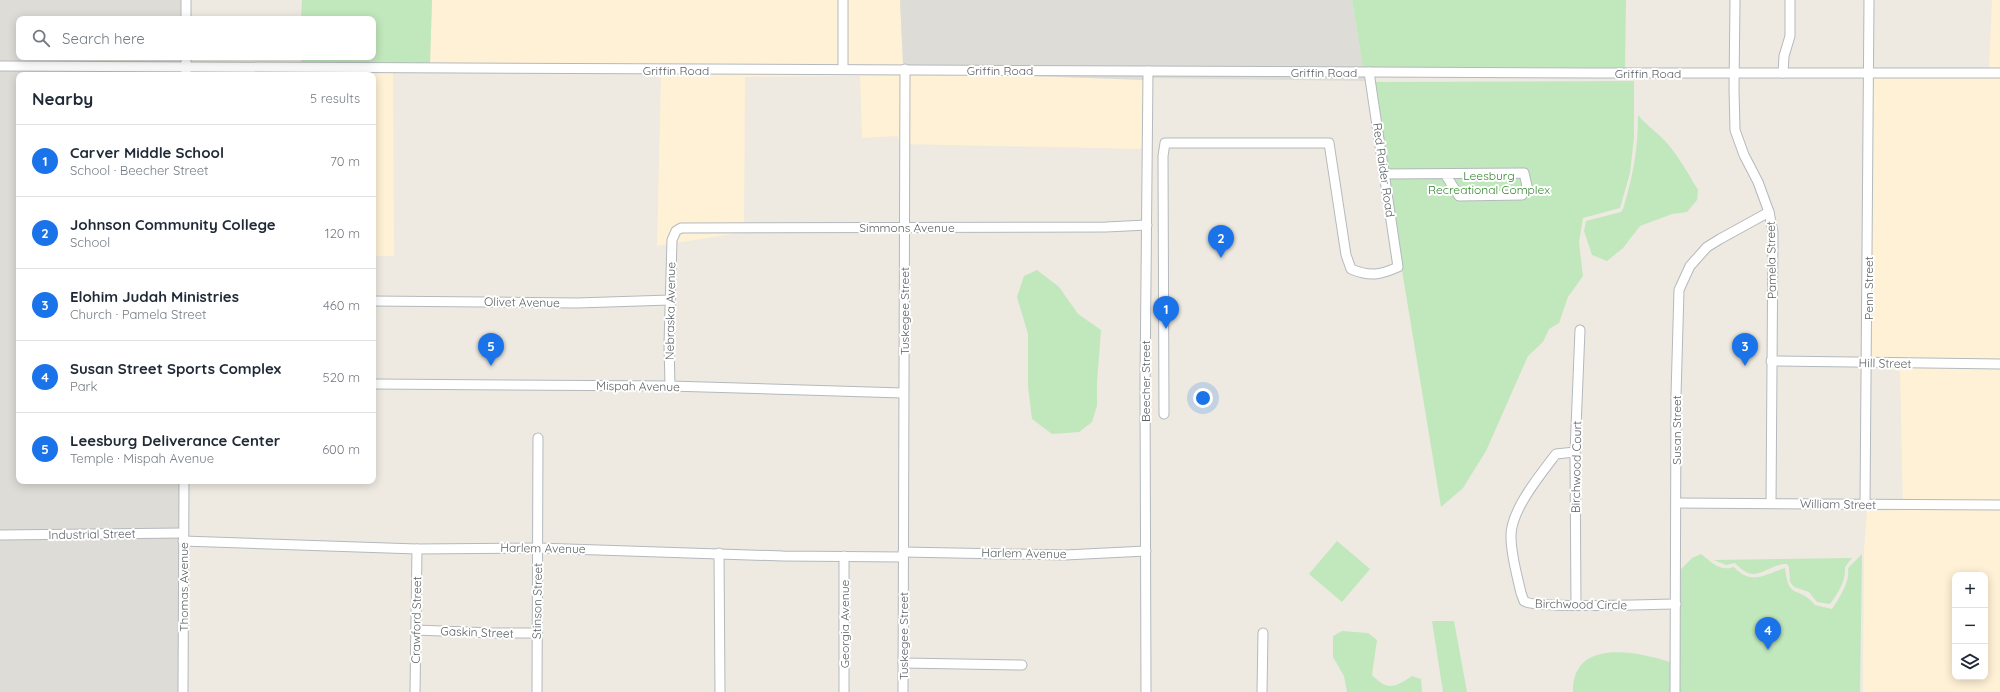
<!DOCTYPE html>
<html lang="en">
<head>
<meta charset="utf-8">
<style>
  body { margin:0; font-family:Quicksand,sans-serif; background:#f2f2f3; color:#1f2937 }
  .controls { position:absolute; right:12px; bottom:12px; display:grid; overflow:hidden; border-radius:8px; box-shadow:0 2px 10px #0003 }
  .controls button { width:36px; height:36px; display:grid; place-items:center; padding:0; border:0; border-bottom:1px solid #e0e1e3; background:#fff; color:#1f2937; font:20px sans-serif }
  .you { position:absolute; left:1203px; top:398px; width:14px; height:14px; margin:-10px; border:3px solid #fff; border-radius:50%; background:#1a73e8; box-shadow:0 0 0 6px #1a73e833 }
  .badge { display:grid; place-items:center; width:26px; height:26px; border-radius:50%; background:#1a73e8; color:#fff; font-size:13px; font-weight:700 }
  .pin { position:absolute; translate:-50% -33px; filter:drop-shadow(0 1px 2px #0008) }
  .pin::after { content:''; position:absolute; top:21px; width:14px; height:12px; background:inherit; clip-path:polygon(0 0,100% 0,50% 100%) }
  .list { margin:0; padding:0; list-style:none }
  h2 { display:flex; justify-content:space-between; align-items:center; height:52px; margin:0; padding:0 16px; font-size:17px }
  h2 small { font-size:13px; font-weight:400; color:#747a83 }
  .list li { display:grid; grid-template-columns:26px 1fr auto; gap:12px; align-items:center; box-sizing:border-box; height:72px; padding:0 16px; border-top:1px solid #e0e1e3 }
  .list b { display:block; font-size:15px; white-space:nowrap }
  .list p { margin:0; font-size:13px; white-space:nowrap; color:#747a83 }
  .list em { font-size:13px; font-style:normal; color:#747a83 }
  .icon { flex:none; width:22px; height:22px; fill:none; stroke:currentColor; stroke-width:2; stroke-linecap:round; stroke-linejoin:round }
  .map { position:relative; flex:none; width:2000px; height:692px; overflow:hidden }
  .search { position:absolute; background:#fff; box-shadow:0 2px 10px #0003; left:16px; top:16px; width:360px; height:44px; display:flex; align-items:center; gap:10px; box-sizing:border-box; padding:0 14px; border-radius:8px; color:#747a83; font-size:15px }
  .panel { position:absolute; background:#fff; box-shadow:0 2px 10px #0003; left:16px; top:72px; width:360px; height:412px; border-radius:8px }
  .map>svg:first-child { display:block }
  .commercial { fill:#fff1d5; fill-rule:evenodd }
  .industrial { fill:#dedcd6 }
  .green { fill:#c1e7bc }
  .lines { fill:none; stroke-linecap:round; stroke-linejoin:round }
  .minor-casing { stroke:#b4b9bd; stroke-width:11 }
  .minor { stroke:#fff; stroke-width:9 }
  .labels { text-anchor:middle; dominant-baseline:central; stroke-width:4; stroke-linejoin:round; paint-order:stroke }
  .street-label { font-size:12px; fill:#5a5f63; stroke:#fff }
  .park-label { font-size:12px; fill:#35862f; stroke:#fff }
</style>
</head>
<body>
<div class="map">
<svg width="2000" height="692" viewBox="0 0 2000 692">
  <rect width="100%" height="100%" fill="#eeeae1"/>
  <!-- commercial -->
  <g class="commercial">
    <polygon points="432,0 900,0 903,65 430,64"/>
    <polygon points="1992,0 2000,0 2000,69 1989,68"/>
    <polygon points="190,72 393,73 394,256 373,256 373,75 190,75"/>
    <polygon points="661,74 999,75 1145,80 1145,149 901,144 897,136 862,138 860,76 745,77 744,232 657,246"/>
    <path d="M1866,77L2000,78V692H1863L1864,551L1867,511L1903,510L1900,371L1869,366ZM1955,575H1985V677H1955Z"/>
  </g>
  <!-- industrial -->
  <g class="industrial">
    <polygon points="0,0 182,0 182,19 19,19 19,57 182,57 182,63 0,62"/>
    <polygon points="900,0 1352,0 1363,67 903,65"/>
    <polygon points="0,71 182,72 181,75 19,75 19,481 180,481 179,692 0,692"/>
    <polygon points="999,75 1365,77 1366,81 1145,78 1145,80"/>
  </g>
  <!-- green -->
  <g class="green">
    <polygon points="302,0 432,0 430,64 301,63 301,57 373,57 373,19 301,19"/>
    <polygon points="1352,0 1626,0 1625,68 1363,67"/>
    <polygon points="1634,81 1634,137 1630,173 1620,208 1583,218 1579,242 1583,276 1568,297 1559,323 1549,329 1543,342 1528,356 1486,451 1463,488 1441,507 1371,82"/>
    <path d="M1638,115C1645,124 1653,129 1661,137C1676,151 1687,172 1698,190L1697,200L1687,212L1672,214L1640,226L1623,248L1607,261L1592,255L1584,231L1586,221L1621,212L1623,209C1633,176 1638,150 1638,115Z"/>
    <polygon points="1037,270 1059,287 1078,314 1101,330 1097,382 1097,406 1092,422 1079,432 1052,434 1032,419 1028,386 1028,334 1017,297 1024,276"/>
    <polygon points="1337,541 1370,569 1342,602 1309,574"/>
    <path d="M1701,554C1712,562 1719,572 1734,567C1751,586 1765,574 1785,568C1789,602 1798,584 1815,605L1832,609C1840,596 1850,583 1848,568L1862,554L1860,692H1675L1676,574L1692,558Z"/>
    <path d="M1852,558L1845,567C1846,581 1838,593 1830,604L1817,602L1809,592L1794,587L1790,582L1789,567L1787,564C1765,564 1757,587 1735,563L1726,565L1714,560Z"/>
    <path d="M1672,616L1671,692H1573C1572,638 1636,651 1670,662Z"/>
    <polygon points="1432,621 1454,621 1467,692 1443,692"/>
    <path d="M1342,631L1368,633L1377,640L1372,675C1388,691 1394,688 1412,676L1421,679L1422,692H1347L1344,676L1333,657V636Z"/>
  </g>
  <g class="lines">
    <!-- minor casing -->
    <g class="minor-casing">
      <g id="minor">
        <polyline points="1735,0 1734,89 1735,130 1744,155 1758,182 1769,212 1773,232 1771,503"/>
        <polyline points="186,19 186,0"/>
        <polyline points="0,66 1592,73 2000,73"/>
        <polyline points="843,69 843,0"/>
        <polyline points="1783,73 1784,56 1790,36 1790,0"/>
        <polyline points="186,75 186,57"/>
        <polyline points="1384,174 1524,173 1527,186 1522,195 1459,196 1445,174"/>
        <polyline points="373,301 577,303 670,300"/>
        <polyline points="1771,361 2000,364"/>
        <polyline points="373,384 670,386 903,393"/>
        <polyline points="670,386 669,344 672,240 676,231 681,228 1106,227 1147,225"/>
        <path d="M1164,414L1163,156L1165,143H1329L1346,255L1351,269C1370,277 1380,275 1398,267L1369,72"/>
        <path d="M1575,452L1556,454C1540,475 1510,511 1511,537C1511,555 1517,575 1521,593L1524,601C1534,609 1656,604 1676,604"/>
        <polyline points="1676,503 2000,505"/>
        <polyline points="1865,504 1869,0"/>
        <polyline points="0,535 183,533"/>
        <polyline points="183,541 417,549 538,548 783,556 903,557"/>
        <polyline points="903,552 1065,555 1146,551"/>
        <polyline points="719,553 720,692"/>
        <polyline points="1576,605 1575,452 1580,330"/>
        <polyline points="416,630 492,633 537,633"/>
        <polyline points="903,663 1022,665"/>
        <polyline points="183,692 184,481"/>
        <polyline points="415,692 417,549"/>
        <polyline points="537,692 538,438"/>
        <polyline points="844,692 844,556"/>
        <polyline points="903,692 905,69"/>
        <polyline points="1146,692 1145,384 1148,71"/>
        <polyline points="1262,692 1263,633"/>
        <polyline points="1675,692 1676,395 1679,290 1690,266 1707,247 1720,239 1769,212"/>
      </g>
    </g>
    <!-- minor -->
    <use href="#minor" class="minor"/>
  </g>
  <g class="labels">
    <!-- street labels -->
    <g class="street-label">
      <text x="676" y="70">Griffin Road</text>
      <text x="1000" y="70">Griffin Road</text>
      <text x="1324" y="72">Griffin Road</text>
      <text x="1648" y="73">Griffin Road</text>
      <text transform="translate(1384 170) rotate(82)">Red Raider Road</text>
      <text x="907" y="227">Simmons Avenue</text>
      <text transform="translate(1771 260) rotate(-91)">Pamela Street</text>
      <text transform="translate(1868 288) rotate(-90)">Penn Street</text>
      <text transform="translate(522 302) rotate(1)">Olivet Avenue</text>
      <text transform="translate(670 311) rotate(-89)">Nebraska Avenue</text>
      <text transform="translate(904 311) rotate(-90)">Tuskegee Street</text>
      <text transform="translate(1885 363) rotate(1)">Hill Street</text>
      <text transform="translate(1145 381) rotate(-90)">Beecher Street</text>
      <text transform="translate(638 386) rotate(1)">Mispah Avenue</text>
      <text transform="translate(1676 430) rotate(-90)">Susan Street</text>
      <text transform="translate(1576 467) rotate(-89)">Birchwood Court</text>
      <text transform="translate(1838 504) rotate(1)">William Street</text>
      <text transform="translate(92 534) rotate(-1)">Industrial Street</text>
      <text transform="translate(543 548) rotate(1)">Harlem Avenue</text>
      <text transform="translate(1024 553) rotate(1)">Harlem Avenue</text>
      <text transform="translate(183 587) rotate(-90)">Thomas Avenue</text>
      <text transform="translate(537 601) rotate(-89)">Stinson Street</text>
      <text transform="translate(1581 604) rotate(1)">Birchwood Circle</text>
      <text transform="translate(416 620) rotate(-89)">Crawford Street</text>
      <text transform="translate(844 624) rotate(-90)">Georgia Avenue</text>
      <text transform="translate(477 632) rotate(2)">Gaskin Street</text>
      <text transform="translate(903 636) rotate(-90)">Tuskegee Street</text>
    </g>
    <!-- park labels -->
    <g class="park-label">
      <text x="1489" y="175">Leesburg<tspan x="1489" dy="14">Recreational Complex</tspan></text>
    </g>
  </g>
</svg>
<div class="controls">
<button>+</button>
<button>−</button>
<button><svg class="icon" aria-label="layers" viewBox="0 0 24 24"><path d="M12 4l9 5-9 5-9-5zM3 14l9 5 9-5"/></svg></button>
</div>
<div class="you"></div>
<div class="pin badge" style="left:1166px;top:329px">1</div>
<div class="pin badge" style="left:1221px;top:258px">2</div>
<div class="pin badge" style="left:1745px;top:366px">3</div>
<div class="pin badge" style="left:1768px;top:650px">4</div>
<div class="pin badge" style="left:491px;top:366px">5</div>
<div class="search"><svg class="icon" aria-label="search" viewBox="0 0 24 24"><circle cx="10" cy="10" r="6"/><path d="M15 15l6 6"/></svg>Search here</div>
<section class="panel">
<h2>Nearby<small>5 results</small></h2>
<ul class="list">
<li><span class="badge">1</span><div><b>Carver Middle School</b><p>School · Beecher Street</p></div><em>70 m</em></li>
<li><span class="badge">2</span><div><b>Johnson Community College</b><p>School</p></div><em>120 m</em></li>
<li><span class="badge">3</span><div><b>Elohim Judah Ministries</b><p>Church · Pamela Street</p></div><em>460 m</em></li>
<li><span class="badge">4</span><div><b>Susan Street Sports Complex</b><p>Park</p></div><em>520 m</em></li>
<li><span class="badge">5</span><div><b>Leesburg Deliverance Center</b><p>Temple · Mispah Avenue</p></div><em>600 m</em></li>
</ul>
</section>
</div>
</body>
</html>
